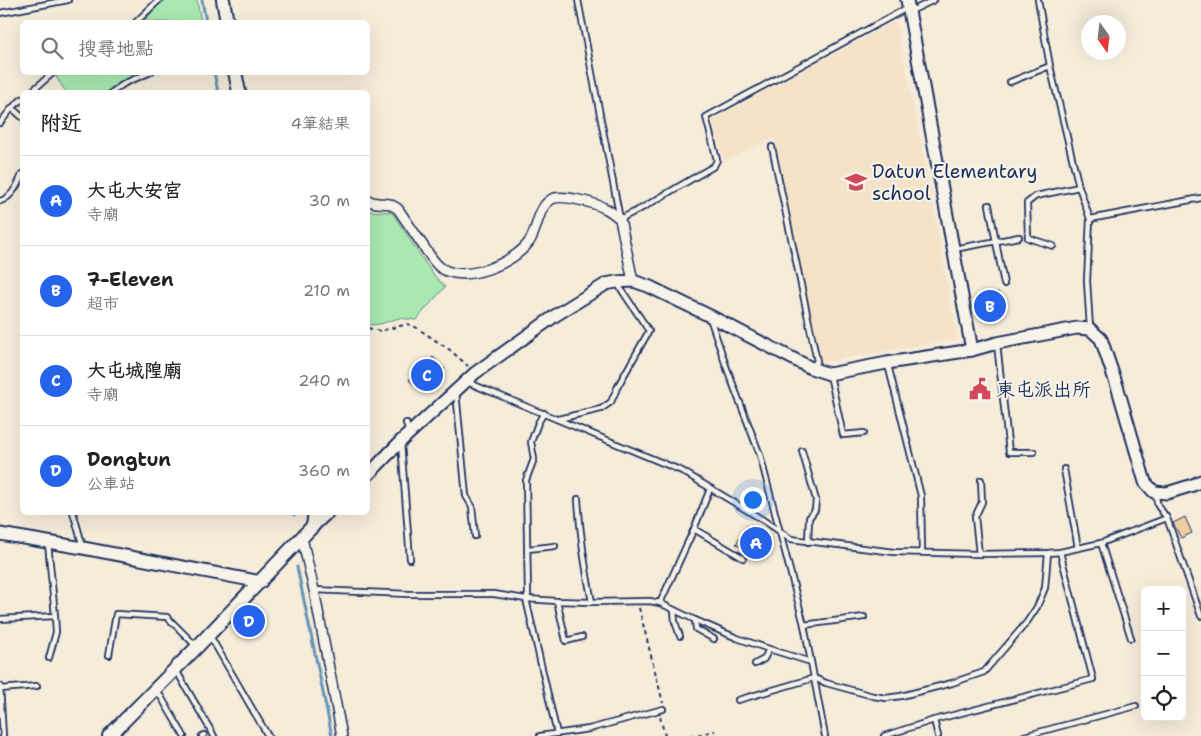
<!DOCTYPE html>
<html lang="zh-TW">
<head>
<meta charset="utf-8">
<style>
  body { margin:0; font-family:"Shantell Sans","LXGW WenKai TC",sans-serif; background:#f2f2f2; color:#222 }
  .controls { position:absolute; right:15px; bottom:15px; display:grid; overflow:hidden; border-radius:8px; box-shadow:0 5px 20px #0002 }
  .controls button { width:45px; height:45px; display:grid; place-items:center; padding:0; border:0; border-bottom:1px solid #e0e0e0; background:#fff; color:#222; font:25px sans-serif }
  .compass { position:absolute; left:1081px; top:15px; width:45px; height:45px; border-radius:50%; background:#fff; box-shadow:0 5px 20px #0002; rotate:166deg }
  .you { position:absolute; left:752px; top:499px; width:18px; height:18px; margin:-12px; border:4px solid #fff; border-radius:50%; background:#1a73e8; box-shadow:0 0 0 8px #1a73e833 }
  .badge { display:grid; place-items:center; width:32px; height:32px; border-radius:50%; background:#2563eb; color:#fff; font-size:16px; font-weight:700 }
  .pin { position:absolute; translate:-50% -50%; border:2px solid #fff; box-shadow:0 1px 5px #0006 }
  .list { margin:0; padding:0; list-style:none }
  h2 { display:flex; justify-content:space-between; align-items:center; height:65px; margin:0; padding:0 20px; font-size:21px }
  h2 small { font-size:16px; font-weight:400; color:#767676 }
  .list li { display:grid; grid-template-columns:32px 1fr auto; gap:15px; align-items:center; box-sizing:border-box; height:90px; padding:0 20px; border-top:1px solid #e0e0e0 }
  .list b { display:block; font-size:19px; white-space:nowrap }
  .list p { margin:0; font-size:16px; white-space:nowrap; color:#767676 }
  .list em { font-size:16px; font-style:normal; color:#767676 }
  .icon { flex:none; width:28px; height:28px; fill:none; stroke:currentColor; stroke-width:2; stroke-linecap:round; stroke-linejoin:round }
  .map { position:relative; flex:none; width:1201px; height:736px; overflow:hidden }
  .search { position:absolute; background:#fff; box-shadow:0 5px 20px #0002; left:20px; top:20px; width:350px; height:55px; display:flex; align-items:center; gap:12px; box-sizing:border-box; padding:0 18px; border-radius:8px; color:#767676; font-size:19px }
  .panel { position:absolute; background:#fff; box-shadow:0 5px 20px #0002; left:20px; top:90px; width:350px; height:425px; border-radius:8px }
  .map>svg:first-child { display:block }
  .built { fill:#f4e3c9 }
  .green { fill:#a9e9b1; stroke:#628c88 }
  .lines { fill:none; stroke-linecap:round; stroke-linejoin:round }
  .stream { stroke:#6496b9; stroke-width:3 }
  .building { fill:#f0cea1; stroke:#1b2f5e }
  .service-casing { stroke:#1b2f5e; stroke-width:8 }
  .minor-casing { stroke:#1b2f5e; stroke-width:12 }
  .tertiary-casing { stroke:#1b2f5e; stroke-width:15 }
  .secondary-casing { stroke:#1b2f5e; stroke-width:16 }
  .path { stroke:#1b2f5e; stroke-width:2; stroke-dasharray:4 4; stroke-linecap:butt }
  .service { stroke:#f7f3e8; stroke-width:4.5 }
  .minor { stroke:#f7f3e8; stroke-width:9 }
  .tertiary { stroke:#f7f3e8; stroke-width:11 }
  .secondary { stroke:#f7f3e8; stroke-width:12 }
  .labels { text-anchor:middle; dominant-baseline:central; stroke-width:4; stroke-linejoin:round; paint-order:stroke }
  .poi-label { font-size:19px; fill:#1b2f5e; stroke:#f7f3e8; text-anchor:start }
</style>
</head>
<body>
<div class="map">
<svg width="1201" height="736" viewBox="0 0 1201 736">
  <rect width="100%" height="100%" fill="#f6ecda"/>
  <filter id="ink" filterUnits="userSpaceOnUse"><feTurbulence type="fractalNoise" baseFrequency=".02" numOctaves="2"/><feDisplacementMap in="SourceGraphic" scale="10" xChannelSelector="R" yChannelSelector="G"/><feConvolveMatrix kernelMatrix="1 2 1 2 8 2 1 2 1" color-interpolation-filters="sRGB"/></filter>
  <g filter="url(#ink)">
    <!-- built -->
    <polygon class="built" points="896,21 933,204 957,339 819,362 775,138 724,161 712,120"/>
    <!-- green -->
    <g class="green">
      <polygon points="163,0 197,0 201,22 143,22"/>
      <polygon points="62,73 145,73 116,86 107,92 66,92 56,77"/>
      <polygon points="368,211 390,212 393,214 432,273 445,287 416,320 399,318 380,324 370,325 368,322"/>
    </g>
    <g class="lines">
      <!-- stream -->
      <g class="stream">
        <polyline points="202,0 206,22"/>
        <polyline points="214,72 218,92"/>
        <polyline points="293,512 294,515"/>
        <polyline points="297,567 332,736"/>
      </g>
    </g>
    <!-- building -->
    <g class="building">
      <polygon points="998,292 1003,315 983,319 978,296"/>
      <polygon points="433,357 445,369 422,392 409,380"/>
      <polygon points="1185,517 1192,533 1181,538 1173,523"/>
      <polygon points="747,526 766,536 754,554 736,544"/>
    </g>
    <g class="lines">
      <!-- service casing -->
      <g class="service-casing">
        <g id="service">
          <polyline points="578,0 620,219 642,208 714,166 717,160 706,117 907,8"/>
          <polyline points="1038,0 1050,66 1079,187 1090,219"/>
          <polyline points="911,11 934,0"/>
          <polyline points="0,13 68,0"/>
          <polyline points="136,22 159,0"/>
          <polyline points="1010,82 1050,66"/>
          <polyline points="31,92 54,72"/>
          <polyline points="112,92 125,83 151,72"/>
          <polyline points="12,108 22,117"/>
          <polyline points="0,123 12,108 22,99"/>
          <polyline points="772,147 817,361 812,367"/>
          <path d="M0,201C12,198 18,185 22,174"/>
          <polyline points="989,205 1004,284"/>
          <polyline points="1053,246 1028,238 1027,203 1036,196 1079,187"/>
          <polyline points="954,249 1019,237"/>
          <polyline points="710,318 726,366 760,455 804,625 825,736"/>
          <polyline points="1090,328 1087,281 1090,219 1201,198"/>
          <polyline points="997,344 1009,452 1034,452"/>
          <polyline points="888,365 921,496 922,552"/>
          <polyline points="830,375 843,435 864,433"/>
          <polyline points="467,382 682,471 763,520 791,539 894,552 979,554 1048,553 1060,552 1101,543 1167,518 1158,506 1155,493"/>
          <polyline points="456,392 466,496 472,506 475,536"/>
          <polyline points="544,413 538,423 531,442 534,459 526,480 528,595 526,599 557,734"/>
          <polyline points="558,419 601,409 611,402 618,386 649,331 617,283"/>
          <polyline points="406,423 409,433"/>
          <polyline points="401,443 410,559"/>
          <polyline points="802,451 816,500 815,510 809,518 808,542"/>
          <polyline points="1064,469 1078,548"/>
          <path d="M578,499C580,534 585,568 592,602"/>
          <polyline points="73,512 83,547"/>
          <polyline points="1167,518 1201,616"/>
          <polyline points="694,529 743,558"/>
          <polyline points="48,543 55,616 56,632 49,658"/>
          <polyline points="1101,543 1131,638"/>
          <polyline points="528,549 555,546"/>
          <polyline points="979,554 975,517 982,502 981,480"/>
          <polyline points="314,590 409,594 494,594 526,599 557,601 592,602 650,601 660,603 695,620 737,638 769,649 811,662"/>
          <polyline points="557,601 566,641 582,637"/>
          <polyline points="660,603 694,529 710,489"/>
          <polyline points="674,610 675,622 680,636"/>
          <polyline points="0,619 55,616"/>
          <polyline points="695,620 696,629 714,639"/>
          <polyline points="804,625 864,617"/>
          <polyline points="210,636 268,736"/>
          <polyline points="109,655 116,614 167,617 196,646"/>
          <polyline points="755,664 764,659 769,649"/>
          <polyline points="176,670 214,736"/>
          <polyline points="0,686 3,736"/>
          <polyline points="0,689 37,686"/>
          <polyline points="157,690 184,736"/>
          <polyline points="738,700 814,678 826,683 873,696 886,698 901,696 952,683 984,672 1027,622 1037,607 1045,588 1048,553"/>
          <polyline points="934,720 938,736"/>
          <polyline points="202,736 204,735"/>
          <polyline points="540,736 589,729 663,709"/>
          <polyline points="884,736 934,720 1093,679 1060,552"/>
          <polyline points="1024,736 1136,706"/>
        </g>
      </g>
      <!-- minor casing -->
      <g class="minor-casing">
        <g id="minor">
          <path d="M368,200C375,205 382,202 390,204C391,205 397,208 398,209C407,222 415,234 424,247C429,254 434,263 441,268C465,284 514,263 529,242C538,230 537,207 552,199C561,194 595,203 604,208C610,210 615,215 620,219L633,281"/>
          <polyline points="302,538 314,590 342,736"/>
        </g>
      </g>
      <!-- tertiary casing -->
      <g class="tertiary-casing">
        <g id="tertiary">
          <polyline points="907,0 972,350"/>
          <polyline points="368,475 401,441 475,373 556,315 606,284 616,282 633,281 648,286 710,316 811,368 829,374 887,363 972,350 997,343 1077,328 1090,329 1101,339 1118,389 1145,482 1154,492 1167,493 1193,485 1201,481"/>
          <polyline points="313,526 328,512"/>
          <polyline points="0,534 83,548 261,582"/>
        </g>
      </g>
      <!-- secondary casing -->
      <g class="secondary-casing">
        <g id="secondary">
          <polyline points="223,0 227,22"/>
          <polyline points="235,72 239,92"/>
          <polyline points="109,736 197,647 308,531 313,526 315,512"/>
        </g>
      </g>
      <!-- path -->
      <g class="path">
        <polyline points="368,328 380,331 408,324 417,328 450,350 468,366"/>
        <polyline points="639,608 663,703"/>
        <polyline points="660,717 665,736"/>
        <polyline points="690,736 715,731"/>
      </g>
      <!-- service -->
      <use href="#service" class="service"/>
      <!-- minor -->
      <use href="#minor" class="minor"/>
      <!-- tertiary -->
      <use href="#tertiary" class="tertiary"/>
      <!-- secondary -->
      <use href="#secondary" class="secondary"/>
    </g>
  </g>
  <!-- icons -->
  <defs>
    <g id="school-bare" transform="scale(1.725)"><path d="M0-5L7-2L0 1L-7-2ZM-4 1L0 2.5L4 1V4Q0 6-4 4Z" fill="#d1495b" stroke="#f7f3e8" stroke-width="2.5" paint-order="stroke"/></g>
    <g id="civic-bare" transform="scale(1.725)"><path d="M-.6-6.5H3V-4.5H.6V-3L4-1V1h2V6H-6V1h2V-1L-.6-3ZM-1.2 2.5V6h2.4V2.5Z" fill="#d1495b" stroke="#f7f3e8" stroke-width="2.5" paint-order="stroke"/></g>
  </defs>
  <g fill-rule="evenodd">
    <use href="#school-bare" x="856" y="182"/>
    <use href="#civic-bare" x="980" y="389"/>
  </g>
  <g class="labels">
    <!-- poi labels -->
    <g class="poi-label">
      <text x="872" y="171">Datun Elementary<tspan x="872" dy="22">school</tspan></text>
      <text x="996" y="389">東屯派出所</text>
    </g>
  </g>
</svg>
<div class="controls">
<button>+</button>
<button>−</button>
<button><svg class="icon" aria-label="locate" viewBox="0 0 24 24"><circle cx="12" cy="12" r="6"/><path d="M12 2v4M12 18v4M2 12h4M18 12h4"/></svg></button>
</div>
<svg class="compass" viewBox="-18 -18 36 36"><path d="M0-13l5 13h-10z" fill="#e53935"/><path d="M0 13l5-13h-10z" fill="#767676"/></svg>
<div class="you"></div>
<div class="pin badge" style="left:756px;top:543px">A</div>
<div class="pin badge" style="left:990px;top:306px">B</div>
<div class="pin badge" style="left:427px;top:375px">C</div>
<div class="pin badge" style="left:249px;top:621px">D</div>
<div class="search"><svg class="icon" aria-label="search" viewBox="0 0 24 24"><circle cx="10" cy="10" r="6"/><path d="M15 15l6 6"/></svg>搜尋地點</div>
<section class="panel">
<h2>附近<small>4筆結果</small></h2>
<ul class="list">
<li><span class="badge">A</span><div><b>大屯大安宮</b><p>寺廟</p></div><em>30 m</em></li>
<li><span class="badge">B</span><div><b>7-Eleven</b><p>超市</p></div><em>210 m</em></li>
<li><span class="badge">C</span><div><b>大屯城隍廟</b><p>寺廟</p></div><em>240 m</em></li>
<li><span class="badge">D</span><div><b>Dongtun</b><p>公車站</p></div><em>360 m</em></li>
</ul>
</section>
</div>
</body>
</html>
